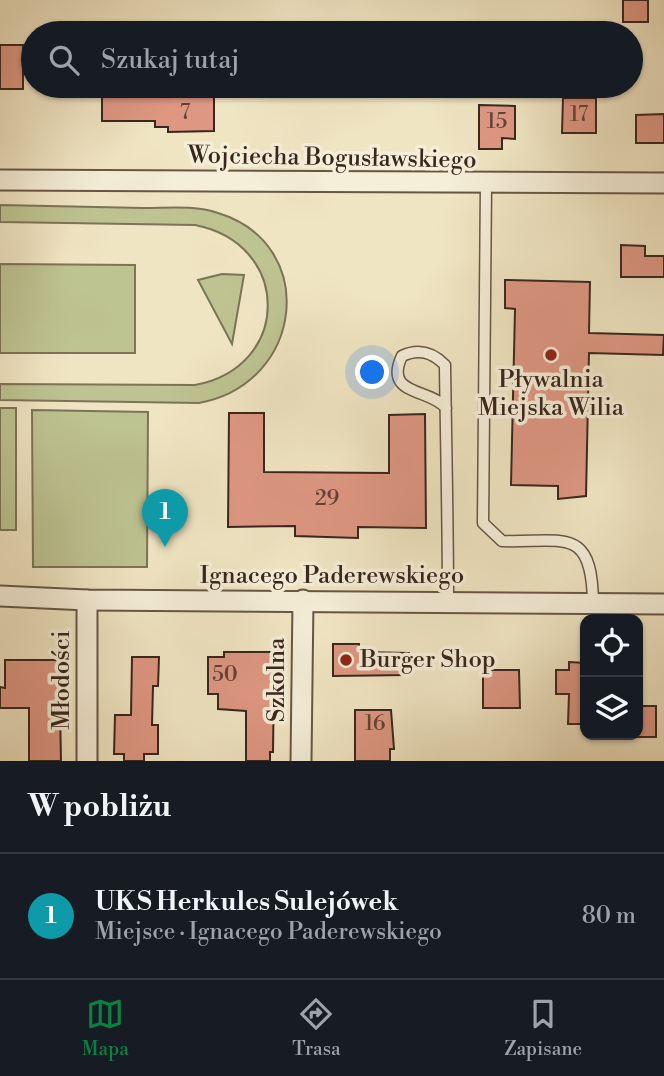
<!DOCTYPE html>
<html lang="pl">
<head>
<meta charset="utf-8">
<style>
  body { margin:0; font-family:"Libre Bodoni",serif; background:#242831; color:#f1f3f6 }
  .controls { position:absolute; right:21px; bottom:21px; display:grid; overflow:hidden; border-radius:14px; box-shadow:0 2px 5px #0004 }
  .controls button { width:63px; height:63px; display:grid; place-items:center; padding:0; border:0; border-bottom:2px solid #363941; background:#171b24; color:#f1f3f6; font:35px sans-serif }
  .you { position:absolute; left:373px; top:373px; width:24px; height:24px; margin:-18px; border:5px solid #fff; border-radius:50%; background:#1a73e8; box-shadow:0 0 0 10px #1a73e833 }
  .badge { display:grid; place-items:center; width:46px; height:46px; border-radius:50%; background:#0b8043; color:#fff; font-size:23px; font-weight:700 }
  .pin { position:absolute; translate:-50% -58px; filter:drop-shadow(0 2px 4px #0008) }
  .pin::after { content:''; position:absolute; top:37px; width:24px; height:21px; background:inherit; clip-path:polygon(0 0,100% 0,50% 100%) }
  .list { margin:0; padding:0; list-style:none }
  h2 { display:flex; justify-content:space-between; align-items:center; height:91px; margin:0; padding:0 28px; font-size:30px }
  h2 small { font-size:23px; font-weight:400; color:#9ea1a6 }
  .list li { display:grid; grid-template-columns:46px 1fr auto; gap:21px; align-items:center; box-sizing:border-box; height:126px; padding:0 28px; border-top:2px solid #363941 }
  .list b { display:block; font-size:26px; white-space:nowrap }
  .list p { margin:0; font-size:23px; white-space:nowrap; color:#9ea1a6 }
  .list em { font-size:23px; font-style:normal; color:#9ea1a6 }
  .icon { flex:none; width:38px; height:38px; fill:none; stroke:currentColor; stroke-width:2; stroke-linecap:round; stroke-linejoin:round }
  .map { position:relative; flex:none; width:664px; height:761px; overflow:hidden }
  .search { position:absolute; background:#171b24; box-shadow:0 2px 5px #0004; left:21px; right:21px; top:21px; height:77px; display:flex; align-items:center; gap:18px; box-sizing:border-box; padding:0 24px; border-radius:38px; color:#9ea1a6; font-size:26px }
  .sheet { height:217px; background:#171b24 }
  nav { display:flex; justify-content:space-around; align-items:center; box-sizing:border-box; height:98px; border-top:2px solid #363941; background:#171b24; font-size:19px; color:#9ea1a6 }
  nav a { display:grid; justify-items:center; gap:4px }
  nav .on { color:#0b8043 }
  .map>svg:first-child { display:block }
  .green { fill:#bdc391; stroke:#7b7457; stroke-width:2 }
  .building { fill:#de9783; stroke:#39261d; stroke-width:2 }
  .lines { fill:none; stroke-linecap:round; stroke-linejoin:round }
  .service-casing { stroke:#675646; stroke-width:13 }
  .minor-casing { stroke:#675646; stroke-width:23 }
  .service { stroke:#f5eed8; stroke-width:10 }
  .minor { stroke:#f5eed8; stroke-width:19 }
  .poi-dot { fill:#8f2418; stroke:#f5eed8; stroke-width:2.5 }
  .labels { text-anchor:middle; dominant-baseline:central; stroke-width:7; stroke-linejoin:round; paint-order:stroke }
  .number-label { font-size:21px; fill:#624236 }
  .street-label { font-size:24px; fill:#39261d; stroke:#f5eed8 }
  .poi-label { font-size:24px; fill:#39261d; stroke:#f5eed8 }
</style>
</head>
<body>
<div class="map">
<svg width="664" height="761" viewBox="0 0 664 761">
  <rect width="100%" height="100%" fill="#f0e5c3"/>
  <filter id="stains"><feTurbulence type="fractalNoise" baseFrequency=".00286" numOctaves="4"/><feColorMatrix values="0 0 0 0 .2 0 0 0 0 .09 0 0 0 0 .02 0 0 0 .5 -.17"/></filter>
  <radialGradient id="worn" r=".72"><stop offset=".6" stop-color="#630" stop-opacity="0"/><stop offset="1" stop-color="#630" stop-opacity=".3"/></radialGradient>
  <!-- green -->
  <g class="green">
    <path d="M0,205C48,206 96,207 144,208C168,208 195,205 218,213C320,244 304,384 199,403L0,400V384L195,385C292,367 292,244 195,225L0,222Z"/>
    <polygon points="0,264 135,265 135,353 0,353"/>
    <polygon points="222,274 244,275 232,344 198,280"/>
    <rect x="0" y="408" width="16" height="122"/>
    <polygon points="32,410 148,412 147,567 33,567"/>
  </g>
  <!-- building -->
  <g class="building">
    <rect x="623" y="0" width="25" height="22"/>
    <rect x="0" y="45" width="23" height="44"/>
    <polygon points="102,86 214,88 214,131 168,132 168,127 155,127 155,121 102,121"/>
    <polygon points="563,98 596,98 596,133 562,133"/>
    <polygon points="479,105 515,106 515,139 502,138 502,149 479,149"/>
    <polygon points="664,114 664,143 636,143 636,115"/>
    <polygon points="621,245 645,246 645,256 664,256 664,277 621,277"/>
    <polygon points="505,280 590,282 589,333 664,335 663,355 589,353 586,496 558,499 558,486 511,485 515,309 505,308"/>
    <polygon points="229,413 264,413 264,472 389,473 389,415 425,414 426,528 358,527 358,538 295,536 295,526 228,527"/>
    <polygon points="333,644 359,644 359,652 409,653 408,675 333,676"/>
    <polygon points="224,652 272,652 279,658 280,676 274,676 273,752 270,752 270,761 246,761 246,711 218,709 218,694 208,694 208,657 224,657"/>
    <polygon points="132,657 159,657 158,686 153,686 152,725 158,725 158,754 144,754 144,761 124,761 124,754 114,754 115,715 131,715"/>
    <polygon points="5,660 59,660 61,761 29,761 29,708 0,708 0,687 5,688"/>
    <polygon points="569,662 585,663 585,724 568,724 569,694 556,694 556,670 569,670"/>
    <polygon points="483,670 519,670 520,708 483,708"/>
    <rect x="638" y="706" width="18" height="31"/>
    <polygon points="355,710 391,710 394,749 390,749 390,761 355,761"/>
  </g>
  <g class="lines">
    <!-- service casing -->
    <g class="service-casing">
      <g id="service">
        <path d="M486,184L483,523L502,541C564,543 592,525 593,603"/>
        <path d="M446,408C430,388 383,396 402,356C419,348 432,352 445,365C446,444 448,522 448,601"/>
      </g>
    </g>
    <!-- minor casing -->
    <g class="minor-casing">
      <g id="minor">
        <polyline points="0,180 664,183"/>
        <polyline points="0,596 87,600 664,604"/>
        <polyline points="87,761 87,600"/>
        <polyline points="301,761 303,600"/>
      </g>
    </g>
    <!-- service -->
    <use href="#service" class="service"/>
    <!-- minor -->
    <use href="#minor" class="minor"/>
  </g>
  <!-- markers -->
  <g class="poi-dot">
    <circle cx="551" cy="355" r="7"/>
    <circle cx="346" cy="660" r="7"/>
  </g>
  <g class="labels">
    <!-- number labels -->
    <g class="number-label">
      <text x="185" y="113">7</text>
      <text x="579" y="115">17</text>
      <text x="497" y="122">15</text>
      <text x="327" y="499">29</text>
      <text x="225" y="675">50</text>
      <text x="375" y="724">16</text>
    </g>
    <!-- street labels -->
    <g class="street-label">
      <text transform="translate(332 158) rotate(1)">Wojciecha Bogusławskiego</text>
      <text x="332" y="576">Ignacego Paderewskiego</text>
      <text transform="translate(62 680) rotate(-90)">Młodości</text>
      <text transform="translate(277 680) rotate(-90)">Szkolna</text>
    </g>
    <!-- poi labels -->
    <g class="poi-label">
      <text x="551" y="380">Pływalnia<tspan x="551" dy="28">Miejska Wilia</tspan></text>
      <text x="360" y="660" text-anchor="start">Burger Shop</text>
    </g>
  </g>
  <rect width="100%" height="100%" filter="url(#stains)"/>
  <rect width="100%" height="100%" fill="url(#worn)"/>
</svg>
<div class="controls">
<button><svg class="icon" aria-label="locate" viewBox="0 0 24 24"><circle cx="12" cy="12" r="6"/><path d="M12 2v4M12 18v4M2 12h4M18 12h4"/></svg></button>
<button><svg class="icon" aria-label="layers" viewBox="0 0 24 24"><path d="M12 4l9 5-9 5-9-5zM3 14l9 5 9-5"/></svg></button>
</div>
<div class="you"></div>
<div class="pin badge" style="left:165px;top:547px;background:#0f9aa8">1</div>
<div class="search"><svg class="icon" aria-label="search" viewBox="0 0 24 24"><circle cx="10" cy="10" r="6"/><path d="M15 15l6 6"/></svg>Szukaj tutaj</div>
</div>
<section class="sheet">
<h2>W pobliżu<small></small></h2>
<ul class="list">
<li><span class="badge" style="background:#0f9aa8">1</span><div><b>UKS Herkules Sulejówek</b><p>Miejsce · Ignacego Paderewskiego</p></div><em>80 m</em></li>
</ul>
</section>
<nav>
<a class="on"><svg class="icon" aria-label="map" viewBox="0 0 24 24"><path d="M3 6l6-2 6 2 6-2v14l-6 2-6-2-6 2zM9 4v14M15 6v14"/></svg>Mapa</a>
<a><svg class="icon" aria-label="directions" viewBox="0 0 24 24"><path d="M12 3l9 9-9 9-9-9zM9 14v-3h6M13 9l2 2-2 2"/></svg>Trasa</a>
<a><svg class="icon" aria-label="saved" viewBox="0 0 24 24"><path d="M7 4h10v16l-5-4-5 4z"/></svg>Zapisane</a>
</nav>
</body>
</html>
